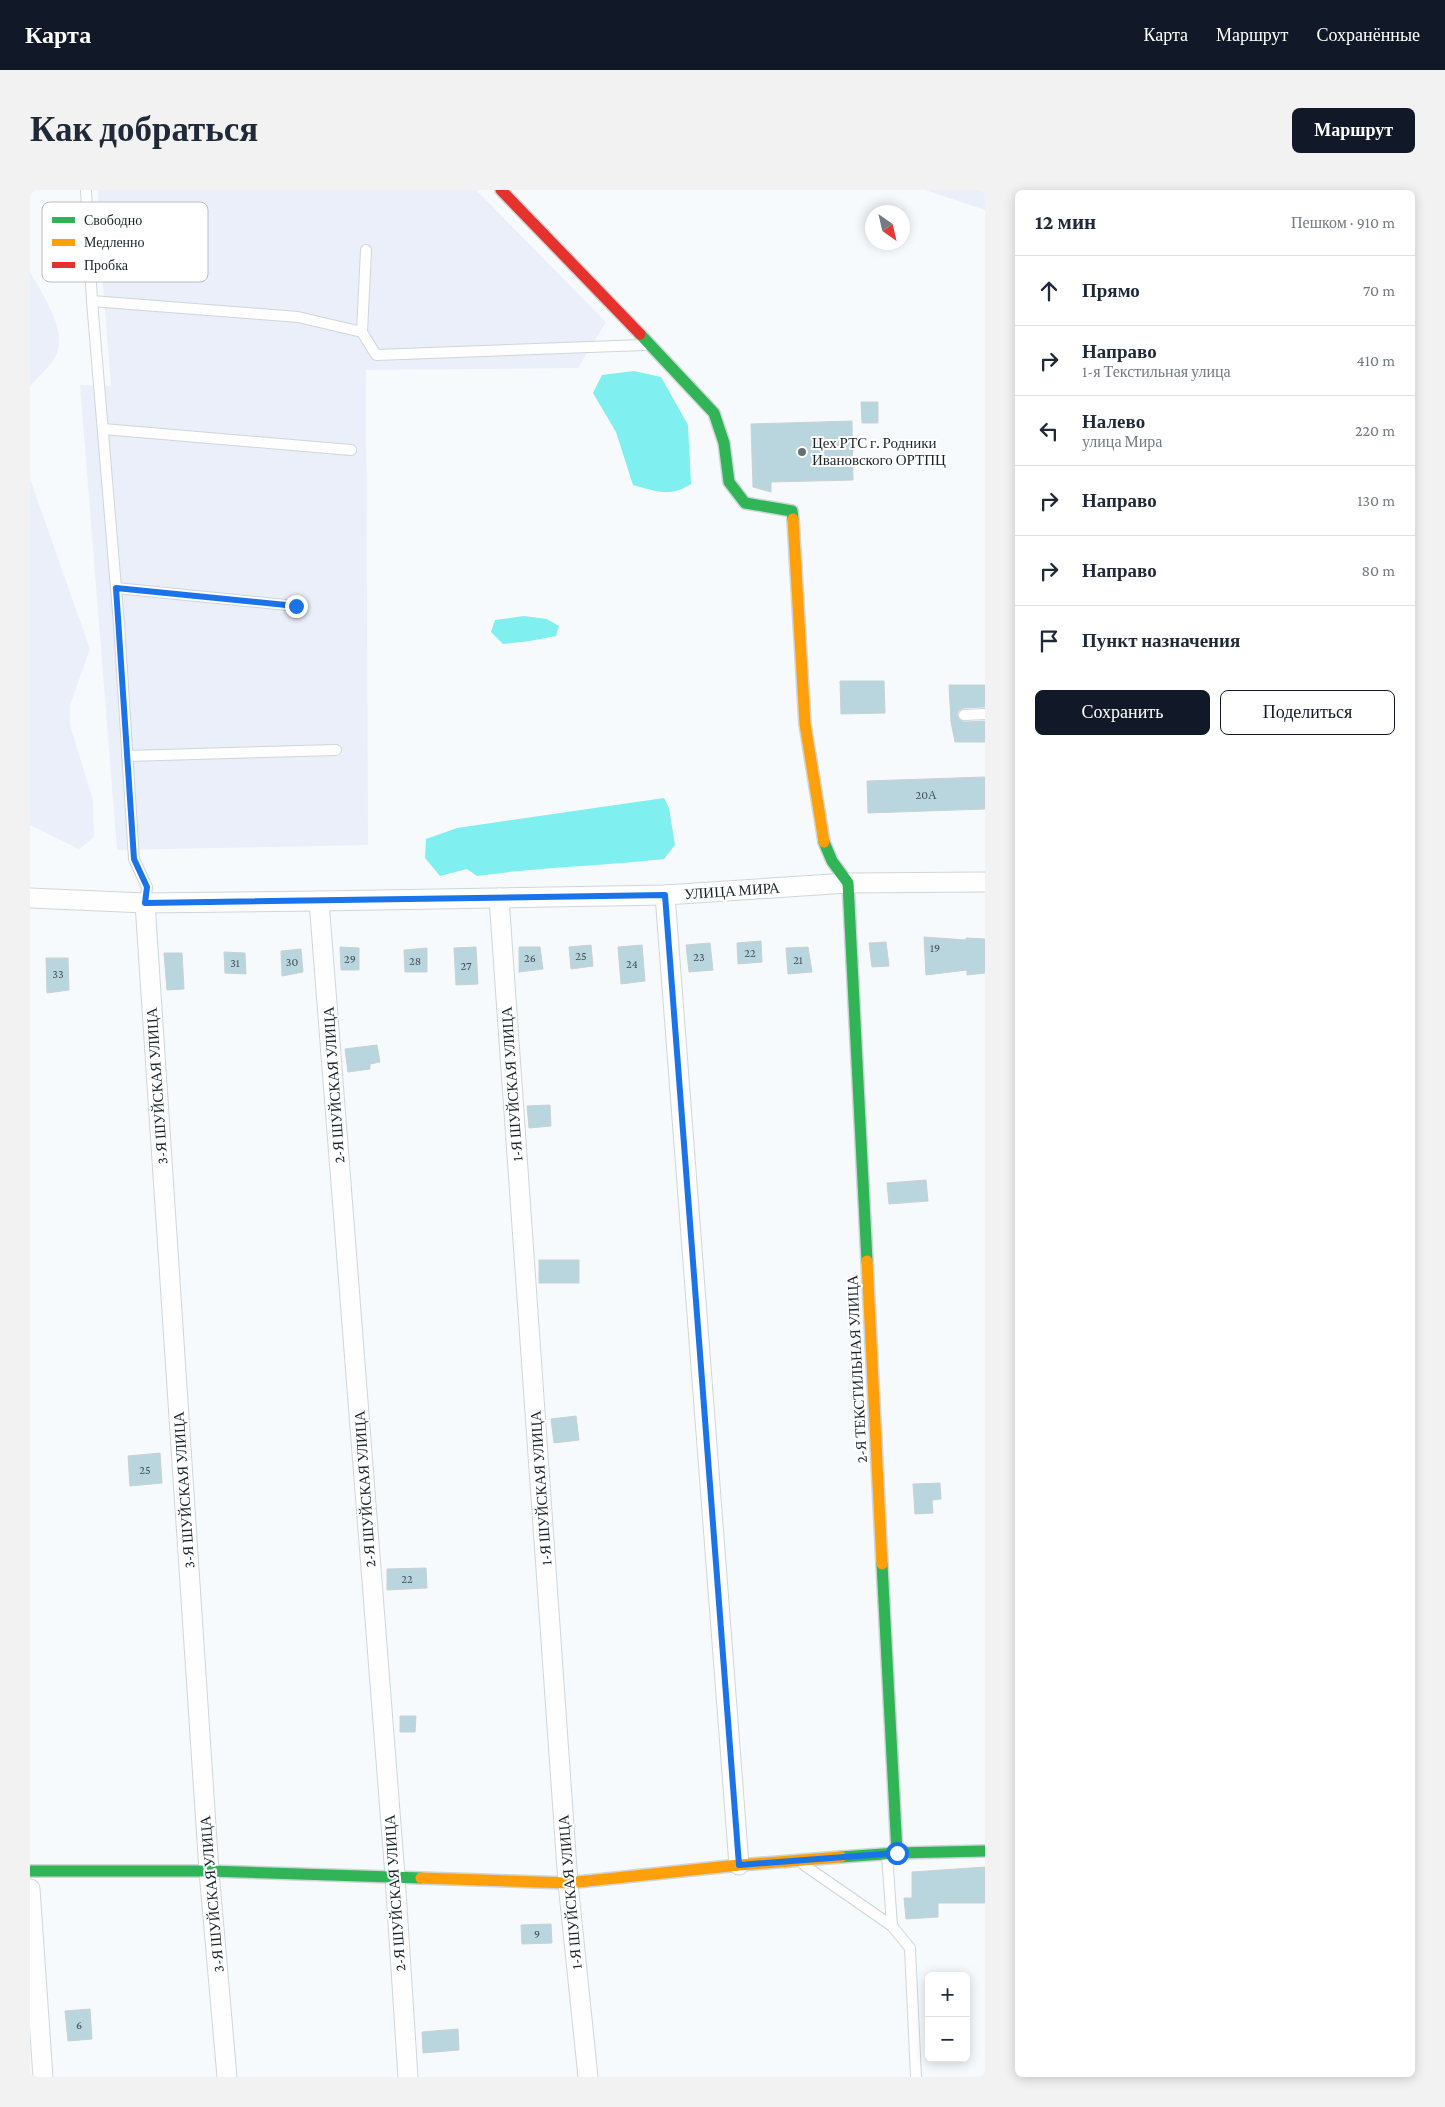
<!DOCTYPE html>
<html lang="ru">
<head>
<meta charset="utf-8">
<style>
  body { margin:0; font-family:"Crimson Pro",serif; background:#f2f2f3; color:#1f2937 }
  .controls { position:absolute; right:15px; bottom:15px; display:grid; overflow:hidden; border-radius:8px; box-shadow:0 2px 12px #0003 }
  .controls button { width:45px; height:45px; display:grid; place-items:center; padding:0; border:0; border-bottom:1px solid #e0e1e3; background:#fff; color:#1f2937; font:25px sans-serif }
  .compass { position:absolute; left:835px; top:15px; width:45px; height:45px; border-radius:50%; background:#fff; box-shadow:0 2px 12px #0003; rotate:146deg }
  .stop { position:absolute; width:15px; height:15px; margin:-11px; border:4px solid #1a73e8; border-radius:50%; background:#fff }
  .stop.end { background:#1a73e8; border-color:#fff; box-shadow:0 1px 5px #0008 }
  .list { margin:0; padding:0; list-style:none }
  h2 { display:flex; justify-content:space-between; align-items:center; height:65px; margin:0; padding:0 20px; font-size:21px }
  h2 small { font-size:16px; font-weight:400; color:#747a83 }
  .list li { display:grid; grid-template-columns:32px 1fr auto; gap:15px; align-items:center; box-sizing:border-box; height:70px; padding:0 20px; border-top:1px solid #e0e1e3 }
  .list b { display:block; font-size:19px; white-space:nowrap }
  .list p { margin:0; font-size:16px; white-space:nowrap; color:#747a83 }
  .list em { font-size:16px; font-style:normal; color:#747a83 }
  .actions { display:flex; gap:10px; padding:15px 20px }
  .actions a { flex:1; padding:11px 0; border:1px solid #111827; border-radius:8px; text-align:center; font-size:18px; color:#111827 }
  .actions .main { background:#111827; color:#fff }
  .icon { flex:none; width:28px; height:28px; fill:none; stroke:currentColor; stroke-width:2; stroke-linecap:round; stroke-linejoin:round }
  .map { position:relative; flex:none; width:955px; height:1887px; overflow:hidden; border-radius:8px }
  header { display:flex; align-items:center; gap:30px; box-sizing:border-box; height:70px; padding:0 25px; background:#111827; color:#fff }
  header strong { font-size:24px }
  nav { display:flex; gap:28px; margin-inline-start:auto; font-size:18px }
  .intro { display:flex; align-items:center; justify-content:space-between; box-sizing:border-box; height:120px; padding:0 30px }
  h1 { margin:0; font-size:35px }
  .button { padding:12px 22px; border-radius:8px; background:#111827; color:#fff; font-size:18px; font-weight:700 }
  main { display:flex; gap:30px; padding:0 30px }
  aside { flex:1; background:#fff; border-radius:8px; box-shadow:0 2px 12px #0003 }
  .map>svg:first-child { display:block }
  .green { fill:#ebeffa }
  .water { fill:#7feff0 }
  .building { fill:#b9d6de; stroke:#c9d1d3 }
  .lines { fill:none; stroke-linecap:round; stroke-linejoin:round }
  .lane-casing { stroke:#ced6da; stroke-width:12 }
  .street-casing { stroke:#ced6da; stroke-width:21 }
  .fast-casing { stroke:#ced6da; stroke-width:14 }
  .slow-casing { stroke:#ced6da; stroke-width:14 }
  .jam-casing { stroke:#ced6da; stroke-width:14 }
  .lane { stroke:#fefeff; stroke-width:10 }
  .street { stroke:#fefeff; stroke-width:19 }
  .fast { stroke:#30b455; stroke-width:11 }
  .slow { stroke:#ff9f0a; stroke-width:11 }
  .jam { stroke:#e5322d; stroke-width:11 }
  .route { stroke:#1a73e8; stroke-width:6 }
  .poi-dot { fill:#676f74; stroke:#fff; stroke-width:2 }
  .labels { text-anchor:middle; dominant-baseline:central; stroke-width:4; stroke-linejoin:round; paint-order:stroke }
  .number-label { font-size:12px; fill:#415057 }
  .poi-label { font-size:15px; fill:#19242a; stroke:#fff; text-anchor:start }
  .street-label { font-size:15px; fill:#19242a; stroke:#fff }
  .key { fill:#fff; stroke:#babdbf; stroke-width:1 }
  .key-label { font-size:14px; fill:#19242a }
</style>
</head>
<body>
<header>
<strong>Карта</strong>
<nav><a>Карта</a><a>Маршрут</a><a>Сохранённые</a></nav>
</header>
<div class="intro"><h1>Как добраться</h1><a class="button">Маршрут</a></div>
<main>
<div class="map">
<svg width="955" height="1887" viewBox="0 0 955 1887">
  <rect width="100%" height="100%" fill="#f7fafc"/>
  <!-- green -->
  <g class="green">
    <polygon points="68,0 446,0 576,132 548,178 336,180 338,655 87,660 50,195 81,196 73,95"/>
    <polygon points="895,0 955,0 955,20"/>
    <path d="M0,82C12,104 41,144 24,169C17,179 8,187 0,196Z"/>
    <polygon points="0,289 60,459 40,515 40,535 63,610 64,647 49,659 0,635"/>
  </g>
  <!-- water -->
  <g class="water">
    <path d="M604,181L631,187L658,235L661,294C640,308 625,301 603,295L586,242L563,203L572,185Z"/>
    <polygon points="494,426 517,429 529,436 526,446 500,451 473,454 461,442 465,430"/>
    <path d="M634,608L639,618L645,655L634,669C572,676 509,677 447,686L437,679L410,686L395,668L396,649L427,638Z"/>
  </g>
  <!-- building -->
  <g class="building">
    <polygon points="831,212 848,212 848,233 832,233"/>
    <polygon points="822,231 823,290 741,292 741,302 723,297 721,234"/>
    <polygon points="810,491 854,491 855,523 811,524"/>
    <polygon points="919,495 955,495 955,517 933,518 928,521 927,525 929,529 934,532 955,531 955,552 925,552 921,532"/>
    <polygon points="955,587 955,619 838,623 837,591"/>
    <polygon points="894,747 936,750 936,748 955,749 955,783 937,785 937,780 896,785"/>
    <polygon points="731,751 732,772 708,774 707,753"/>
    <polygon points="856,752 859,776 842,777 839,753"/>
    <polygon points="680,753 683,780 659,782 656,755"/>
    <polygon points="561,755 563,776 541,779 539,757"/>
    <polygon points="612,755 615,791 591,794 588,757"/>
    <polygon points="310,757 329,758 329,780 311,780"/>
    <polygon points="446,757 448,794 426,795 424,758"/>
    <polygon points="489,757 510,757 513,779 489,782"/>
    <polygon points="778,757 782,782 758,784 756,758"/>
    <polygon points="397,758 397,782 375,782 374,760"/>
    <polygon points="271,759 273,782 252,786 251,761"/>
    <polygon points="194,762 215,763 216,784 195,783"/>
    <polygon points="134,763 152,763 154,799 137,800"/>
    <polygon points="16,768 38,768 39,800 17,803"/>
    <polygon points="347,855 350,872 340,874 340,879 318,882 315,859"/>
    <polygon points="520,915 521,936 499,938 497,916"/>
    <polygon points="896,990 898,1011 859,1014 857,993"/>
    <rect x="509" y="1070" width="40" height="23"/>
    <polygon points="546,1226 549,1250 524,1253 521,1229"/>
    <polygon points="130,1263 132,1293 100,1296 98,1266"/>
    <polygon points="910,1293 911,1309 902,1310 903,1323 885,1324 883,1294"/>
    <polygon points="396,1378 397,1398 357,1400 357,1379"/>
    <polygon points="370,1526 386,1526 385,1542 370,1542"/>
    <polygon points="955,1677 955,1713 908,1713 908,1727 876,1729 874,1708 882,1708 882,1682"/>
    <polygon points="521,1734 522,1753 492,1754 491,1735"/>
    <polygon points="60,1819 62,1849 38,1851 35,1821"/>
    <polygon points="428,1839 429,1860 393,1863 392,1842"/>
  </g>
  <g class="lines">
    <!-- lane casing -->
    <g class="lane-casing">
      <g id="lane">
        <polyline points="56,0 62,111 89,434 104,669 117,697 115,713"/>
        <polyline points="62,111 268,127 332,142 346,165 614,155"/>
        <polyline points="332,142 336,60"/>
        <polyline points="73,239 321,260"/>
        <polyline points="86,398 266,416"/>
        <polyline points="934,525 955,524"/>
        <polyline points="97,566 306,560"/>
        <polyline points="857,1664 862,1736 880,1758 886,1887"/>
        <polyline points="774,1675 862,1736"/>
      </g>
    </g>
    <!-- street casing -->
    <g class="street-casing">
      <g id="street">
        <polyline points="635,705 709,1675"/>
        <polyline points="0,708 115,713 289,711 635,705 818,693 955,692"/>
        <polyline points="469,708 538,1693 558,1887"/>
        <polyline points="289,711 365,1686 378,1887"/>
        <polyline points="115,713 179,1681 197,1887"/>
        <polyline points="0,1699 13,1887"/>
      </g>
    </g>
    <!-- fast casing -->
    <g class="fast-casing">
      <g id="fast">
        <polyline points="610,144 684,223 694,253 699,292 715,313 762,321 763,329"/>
        <polyline points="794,652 802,671 818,693 837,1071"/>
        <polyline points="852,1374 867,1663"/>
        <polyline points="811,1667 867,1663 955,1661"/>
        <polyline points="0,1681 179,1681 391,1688"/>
      </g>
    </g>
    <!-- slow casing -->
    <g class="slow-casing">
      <g id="slow">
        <polyline points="763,329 775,534 794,652"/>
        <polyline points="837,1071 852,1374"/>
        <polyline points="391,1688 538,1693 709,1675 811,1667"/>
      </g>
    </g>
    <!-- jam casing -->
    <g class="jam-casing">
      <polyline id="jam" points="471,0 610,144"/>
    </g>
    <!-- lane -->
    <use href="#lane" class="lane"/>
    <!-- street -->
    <use href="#street" class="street"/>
    <!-- fast -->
    <use href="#fast" class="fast"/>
    <!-- slow -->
    <use href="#slow" class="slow"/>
    <!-- jam -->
    <use href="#jam" class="jam"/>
  </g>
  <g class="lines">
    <!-- route -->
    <polyline class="route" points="266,416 86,398 104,669 117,697 115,713 635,705 709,1675 867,1663"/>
  </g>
  <!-- markers -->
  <circle class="poi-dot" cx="772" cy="262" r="5"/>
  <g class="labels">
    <!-- number labels -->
    <g class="number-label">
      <text x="896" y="605">20А</text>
      <text x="905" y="758">19</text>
      <text x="720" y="763">22</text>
      <text x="551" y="766">25</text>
      <text x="669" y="767">23</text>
      <text x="500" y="768">26</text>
      <text x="320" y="769">29</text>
      <text x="768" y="770">21</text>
      <text x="385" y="771">28</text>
      <text x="262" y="772">30</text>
      <text x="205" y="773">31</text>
      <text x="602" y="774">24</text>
      <text x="436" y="776">27</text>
      <text x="28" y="784">33</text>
      <text x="115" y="1280">25</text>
      <text x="377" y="1389">22</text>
      <text x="507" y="1744">9</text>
      <text x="49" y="1835">6</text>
    </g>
    <!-- poi labels -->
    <g class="poi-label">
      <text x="782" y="253">Цех РТС г. Родники<tspan x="782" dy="17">Ивановского ОРТПЦ</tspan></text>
    </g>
    <!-- street labels -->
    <g class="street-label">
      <text transform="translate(702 701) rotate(-4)">УЛИЦА МИРА</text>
      <text transform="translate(482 894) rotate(-94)">1-Я ШУЙСКАЯ УЛИЦА</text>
      <text transform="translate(304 895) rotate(-94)">2-Я ШУЙСКАЯ УЛИЦА</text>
      <text transform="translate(127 896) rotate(-94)">3-Я ШУЙСКАЯ УЛИЦА</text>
      <text transform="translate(827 1179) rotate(-93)">2-Я ТЕКСТИЛЬНАЯ УЛИЦА</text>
      <text transform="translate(511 1298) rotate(-94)">1-Я ШУЙСКАЯ УЛИЦА</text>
      <text transform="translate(335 1299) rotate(-94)">2-Я ШУЙСКАЯ УЛИЦА</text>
      <text transform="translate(154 1300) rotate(-94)">3-Я ШУЙСКАЯ УЛИЦА</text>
      <text transform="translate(540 1702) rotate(-95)">1-Я ШУЙСКАЯ УЛИЦА</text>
      <text transform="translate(365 1703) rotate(-94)">2-Я ШУЙСКАЯ УЛИЦА</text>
      <text transform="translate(182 1704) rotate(-95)">3-Я ШУЙСКАЯ УЛИЦА</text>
    </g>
  </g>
  <!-- legend -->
  <rect x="12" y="12" width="166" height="80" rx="8" class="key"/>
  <rect x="22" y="27" width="23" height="6" fill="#30b455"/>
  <rect x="22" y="49" width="23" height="7" fill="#ff9f0a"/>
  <rect x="22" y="72" width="23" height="6" fill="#e5322d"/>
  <g class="key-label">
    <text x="54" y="35">Свободно</text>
    <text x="54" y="57">Медленно</text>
    <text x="54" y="80">Пробка</text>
  </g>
</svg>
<div class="controls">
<button>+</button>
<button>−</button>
</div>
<svg class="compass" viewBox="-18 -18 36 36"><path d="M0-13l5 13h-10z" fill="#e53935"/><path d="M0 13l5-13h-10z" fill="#747a83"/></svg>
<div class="stop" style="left:867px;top:1663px"></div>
<div class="stop end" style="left:266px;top:416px"></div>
</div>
<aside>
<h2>12 мин<small>Пешком · 910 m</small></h2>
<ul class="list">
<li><svg class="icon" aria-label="ahead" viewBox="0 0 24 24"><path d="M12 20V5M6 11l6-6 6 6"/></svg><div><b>Прямо</b></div><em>70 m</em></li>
<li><svg class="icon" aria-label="right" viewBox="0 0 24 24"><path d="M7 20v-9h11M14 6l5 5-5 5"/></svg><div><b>Направо</b><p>1-я Текстильная улица</p></div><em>410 m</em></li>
<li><svg class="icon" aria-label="left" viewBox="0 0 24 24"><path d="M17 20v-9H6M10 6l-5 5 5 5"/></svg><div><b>Налево</b><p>улица Мира</p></div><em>220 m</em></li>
<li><svg class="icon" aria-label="right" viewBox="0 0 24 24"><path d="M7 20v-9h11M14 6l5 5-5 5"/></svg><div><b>Направо</b></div><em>130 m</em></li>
<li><svg class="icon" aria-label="right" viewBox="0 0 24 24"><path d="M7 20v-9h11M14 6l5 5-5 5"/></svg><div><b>Направо</b></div><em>80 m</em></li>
<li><svg class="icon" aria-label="arrive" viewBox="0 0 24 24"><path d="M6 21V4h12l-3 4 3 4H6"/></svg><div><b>Пункт назначения</b></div></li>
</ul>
<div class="actions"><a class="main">Сохранить</a><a>Поделиться</a></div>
</aside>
</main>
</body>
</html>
